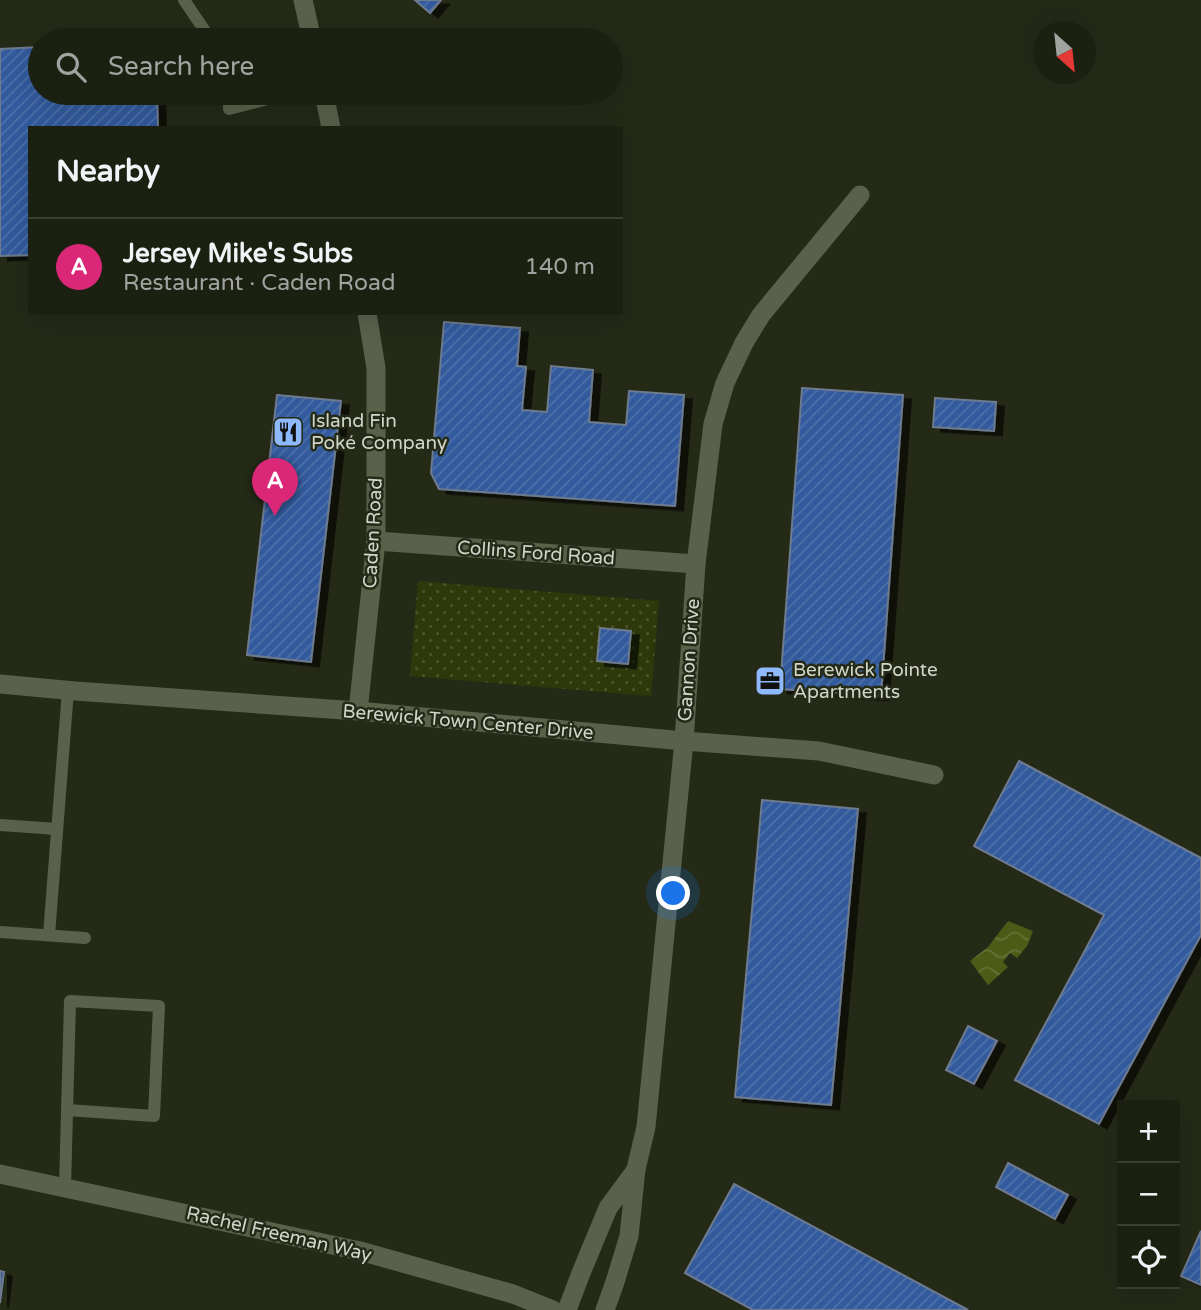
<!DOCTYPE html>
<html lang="en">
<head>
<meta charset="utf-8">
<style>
  body { margin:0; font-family:"Varela Round",sans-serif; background:#292d1f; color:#f1f3f6 }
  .controls { position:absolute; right:21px; bottom:21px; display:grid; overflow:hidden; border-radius:0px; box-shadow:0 7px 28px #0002 }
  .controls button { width:63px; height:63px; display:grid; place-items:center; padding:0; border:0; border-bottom:2px solid #3a3e31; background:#1c2011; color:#f1f3f6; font:35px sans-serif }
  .compass { position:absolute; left:1033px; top:21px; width:63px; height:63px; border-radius:50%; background:#1c2011; box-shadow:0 7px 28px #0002; rotate:153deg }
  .you { position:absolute; left:674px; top:894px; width:24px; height:24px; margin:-18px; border:5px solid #fff; border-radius:50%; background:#1a73e8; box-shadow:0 0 0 10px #1a73e833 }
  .badge { display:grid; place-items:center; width:46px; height:46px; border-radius:50%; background:#db2777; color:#fff; font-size:23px; font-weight:700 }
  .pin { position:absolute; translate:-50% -58px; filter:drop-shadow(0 2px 4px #0008) }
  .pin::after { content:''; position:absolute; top:37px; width:24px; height:21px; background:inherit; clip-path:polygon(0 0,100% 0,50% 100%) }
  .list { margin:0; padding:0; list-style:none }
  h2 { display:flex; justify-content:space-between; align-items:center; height:91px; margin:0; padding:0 28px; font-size:30px }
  h2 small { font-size:23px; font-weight:400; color:#a0a39f }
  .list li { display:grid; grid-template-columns:46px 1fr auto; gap:21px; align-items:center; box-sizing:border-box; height:98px; padding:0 28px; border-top:2px solid #3a3e31 }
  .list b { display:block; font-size:26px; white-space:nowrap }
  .list p { margin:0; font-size:23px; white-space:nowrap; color:#a0a39f }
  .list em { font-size:23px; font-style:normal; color:#a0a39f }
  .icon { flex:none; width:38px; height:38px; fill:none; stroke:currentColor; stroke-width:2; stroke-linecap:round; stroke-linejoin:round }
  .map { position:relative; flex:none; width:1201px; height:1310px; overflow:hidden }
  .search { position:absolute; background:#1c2011; box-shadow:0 7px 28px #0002; left:28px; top:28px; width:595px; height:77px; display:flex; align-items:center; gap:18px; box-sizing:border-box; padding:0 24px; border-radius:38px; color:#a0a39f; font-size:26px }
  .panel { position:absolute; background:#1c2011; box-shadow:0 7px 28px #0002; left:28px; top:126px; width:595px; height:189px; border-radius:0px }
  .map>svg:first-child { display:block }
  .grass { fill:url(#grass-dots) }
  .water { fill:url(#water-waves) }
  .building { fill:url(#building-hatch); stroke:#6e7a8e; stroke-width:2; filter:url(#shadow) }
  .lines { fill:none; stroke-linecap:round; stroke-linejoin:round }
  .service { stroke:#5a614b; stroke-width:12 }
  .minor { stroke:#5a614b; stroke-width:19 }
  .labels { text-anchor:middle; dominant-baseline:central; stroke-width:5; stroke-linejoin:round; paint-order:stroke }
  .poi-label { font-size:19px; fill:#d1d5c9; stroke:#252a17; text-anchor:start }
  .street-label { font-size:19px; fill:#d1d5c9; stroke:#252a17 }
</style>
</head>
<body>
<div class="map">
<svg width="1201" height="1310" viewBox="0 0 1201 1310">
  <defs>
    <pattern id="grass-dots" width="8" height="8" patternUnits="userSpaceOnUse" patternTransform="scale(1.75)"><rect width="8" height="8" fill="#2e380a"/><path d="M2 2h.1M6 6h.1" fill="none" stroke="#4b542c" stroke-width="1.8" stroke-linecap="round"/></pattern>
    <pattern id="water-waves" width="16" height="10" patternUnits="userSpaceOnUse" patternTransform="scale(1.75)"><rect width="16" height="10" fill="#4c5b16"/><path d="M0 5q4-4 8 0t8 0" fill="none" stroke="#657237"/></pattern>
    <pattern id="building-hatch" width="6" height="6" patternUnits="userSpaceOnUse" patternTransform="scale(1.75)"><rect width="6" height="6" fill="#315a9d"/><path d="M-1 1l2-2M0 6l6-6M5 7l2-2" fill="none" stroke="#4e71a9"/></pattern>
    <filter id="shadow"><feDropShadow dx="8" dy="4.5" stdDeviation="0" flood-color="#0009"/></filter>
  </defs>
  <rect width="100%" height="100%" fill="#252a17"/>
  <!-- grass -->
  <polygon class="grass" points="418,581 659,601 651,696 410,676"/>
  <!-- water -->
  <polygon class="water" points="1008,921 1033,931 1027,946 1017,958 1010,953 1003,962 1008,967 988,985 970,961 988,947"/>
  <!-- building -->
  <g class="building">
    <polygon points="415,0 441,0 430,13"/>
    <polygon points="40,47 40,93 157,93 158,128 30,128 30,255 0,256 0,49"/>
    <polygon points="444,322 520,328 517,366 526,367 522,410 547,412 551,366 593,370 589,422 626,425 629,391 684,395 675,506 439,489 431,473"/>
    <polygon points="802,388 903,395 881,696 780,689"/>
    <polygon points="277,395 341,401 311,662 247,655"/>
    <polygon points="935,398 996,402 994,431 933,427"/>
    <polygon points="600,628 631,631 628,664 597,661"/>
    <polygon points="1019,761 1201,858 1201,935 1099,1124 1015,1080 1104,915 974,846"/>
    <polygon points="762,800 858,809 831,1105 735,1097"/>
    <polygon points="968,1026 997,1041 974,1084 946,1070"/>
    <polygon points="1008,1163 1068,1195 1055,1219 996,1187"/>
    <polygon points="734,1184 968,1310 753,1310 685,1273"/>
    <polygon points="1201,1231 1201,1285 1181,1276"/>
    <polygon points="0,1271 4,1272 0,1303"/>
  </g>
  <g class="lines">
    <!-- service -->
    <g class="service">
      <polyline points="184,0 211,40"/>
      <polyline points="229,93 229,109 291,93"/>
      <polyline points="0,825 57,829"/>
      <polyline points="0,932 85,938"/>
      <polyline points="49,935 68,690"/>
      <polyline points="65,1187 70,1001 159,1006 154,1116 67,1110"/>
    </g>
    <!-- minor -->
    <g class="minor">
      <polyline points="303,0 312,40"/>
      <polyline points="324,93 331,128"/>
      <polyline points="376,541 696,564"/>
      <polyline points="0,684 75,691 358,711 684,741 819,751 934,775"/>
      <polyline points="358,711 376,541 376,368 367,313"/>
      <polyline points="0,1174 360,1251 513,1294 553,1310"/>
      <polyline points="567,1310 581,1273 608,1208 636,1170"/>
      <polyline points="605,1310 615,1282 629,1236 636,1169 646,1127 684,741 696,564 713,424 725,383 744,343 761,315 860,195"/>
    </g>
  </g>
  <!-- icons -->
  <defs>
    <g id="restaurant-square" transform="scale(1.575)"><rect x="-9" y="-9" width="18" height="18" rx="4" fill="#8eb9fc" stroke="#252a17"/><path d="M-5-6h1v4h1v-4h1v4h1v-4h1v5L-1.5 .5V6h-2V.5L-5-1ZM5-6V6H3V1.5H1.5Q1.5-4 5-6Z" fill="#111"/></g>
    <g id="office-square" transform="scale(1.575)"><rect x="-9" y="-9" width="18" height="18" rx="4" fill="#8eb9fc" stroke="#252a17"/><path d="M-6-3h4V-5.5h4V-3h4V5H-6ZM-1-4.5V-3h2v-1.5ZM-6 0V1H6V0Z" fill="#111"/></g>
  </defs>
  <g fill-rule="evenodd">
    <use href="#restaurant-square" x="288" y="432"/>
    <use href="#office-square" x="770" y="681"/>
  </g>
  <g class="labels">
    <!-- poi labels -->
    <g class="poi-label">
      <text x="311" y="421">Island Fin<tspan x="311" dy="22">Poké Company</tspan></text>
      <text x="793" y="670">Berewick Pointe<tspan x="793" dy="22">Apartments</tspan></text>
    </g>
    <!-- street labels -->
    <g class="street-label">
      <text transform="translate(373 533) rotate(-87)">Caden Road</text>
      <text transform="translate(536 553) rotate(4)">Collins Ford Road</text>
      <text transform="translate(689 660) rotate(-86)">Gannon Drive</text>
      <text transform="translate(468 722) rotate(5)">Berewick Town Center Drive</text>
      <text transform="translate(279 1234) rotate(13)">Rachel Freeman Way</text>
    </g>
  </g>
</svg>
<div class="controls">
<button>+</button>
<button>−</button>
<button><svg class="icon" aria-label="locate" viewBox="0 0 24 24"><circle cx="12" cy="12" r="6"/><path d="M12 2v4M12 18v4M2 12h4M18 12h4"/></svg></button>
</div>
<svg class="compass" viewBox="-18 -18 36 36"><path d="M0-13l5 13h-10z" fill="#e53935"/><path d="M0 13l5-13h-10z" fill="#a0a39f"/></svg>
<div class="you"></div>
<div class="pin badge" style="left:275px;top:516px">A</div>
<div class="search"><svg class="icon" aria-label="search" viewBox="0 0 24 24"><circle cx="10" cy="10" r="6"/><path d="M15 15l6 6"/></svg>Search here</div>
<section class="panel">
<h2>Nearby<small></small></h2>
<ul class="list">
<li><span class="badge">A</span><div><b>Jersey Mike's Subs</b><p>Restaurant · Caden Road</p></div><em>140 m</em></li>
</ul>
</section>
</div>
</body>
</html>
